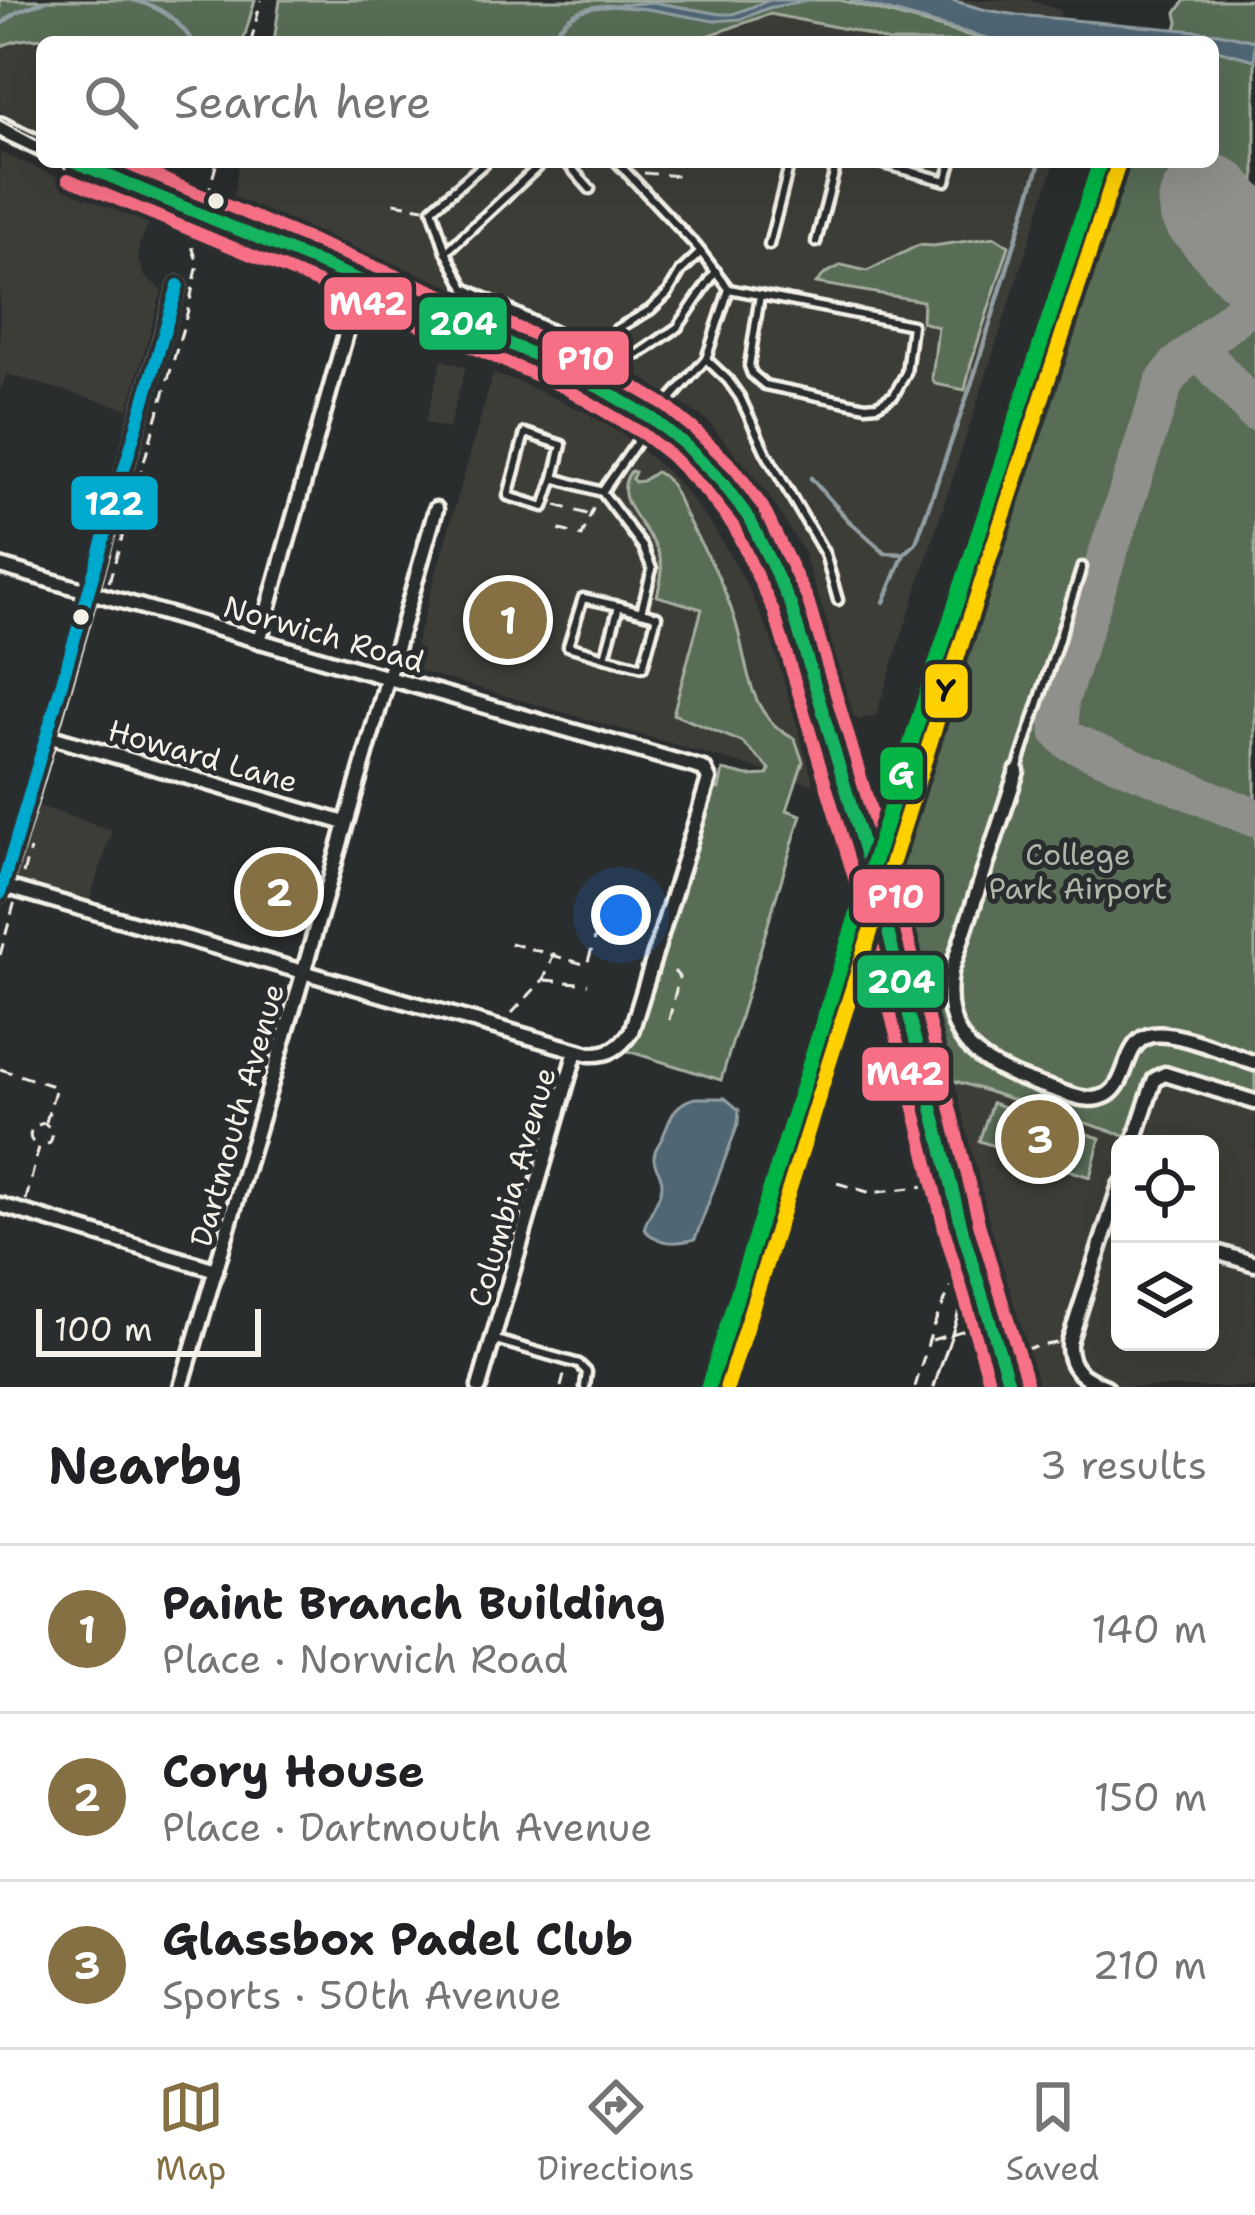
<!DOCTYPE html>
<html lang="en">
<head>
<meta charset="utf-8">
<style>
  body { margin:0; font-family:"Shantell Sans",sans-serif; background:#f2f2f2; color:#202124 }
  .controls { position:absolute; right:36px; bottom:36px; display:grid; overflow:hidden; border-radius:18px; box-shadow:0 12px 48px #0002 }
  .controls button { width:108px; height:108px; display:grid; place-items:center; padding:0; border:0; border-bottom:3px solid #e0e0e0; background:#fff; color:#202124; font:60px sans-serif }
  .scale { position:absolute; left:36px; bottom:30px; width:225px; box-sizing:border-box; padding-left:12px; border:6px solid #f4f1e8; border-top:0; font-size:33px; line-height:42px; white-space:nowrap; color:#f4f1e8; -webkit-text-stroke:9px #2a2d2e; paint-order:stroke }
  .you { position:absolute; left:621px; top:915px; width:42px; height:42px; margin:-30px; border:9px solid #fff; border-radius:50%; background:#1a73e8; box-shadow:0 0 0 18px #1a73e833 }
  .badge { display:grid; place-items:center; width:78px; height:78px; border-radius:50%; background:#847042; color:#fff; font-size:39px; font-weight:700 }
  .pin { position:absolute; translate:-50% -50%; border:6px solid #fff; box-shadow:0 3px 12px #0006 }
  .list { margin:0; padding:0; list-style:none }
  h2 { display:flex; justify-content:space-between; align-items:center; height:156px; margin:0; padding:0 48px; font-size:51px }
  h2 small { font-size:39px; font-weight:400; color:#757577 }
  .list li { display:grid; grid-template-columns:78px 1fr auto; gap:36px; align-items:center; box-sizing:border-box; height:168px; padding:0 48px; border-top:3px solid #e0e0e0 }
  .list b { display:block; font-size:45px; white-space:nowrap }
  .list p { margin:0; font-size:39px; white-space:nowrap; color:#757577 }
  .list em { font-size:39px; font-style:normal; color:#757577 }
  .icon { flex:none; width:66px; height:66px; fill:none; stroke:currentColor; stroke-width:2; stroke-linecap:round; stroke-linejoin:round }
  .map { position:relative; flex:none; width:1255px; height:1387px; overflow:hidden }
  .search { position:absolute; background:#fff; box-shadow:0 12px 48px #0002; left:36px; right:36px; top:36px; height:132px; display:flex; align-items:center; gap:30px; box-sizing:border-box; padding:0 42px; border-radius:18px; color:#757577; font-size:45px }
  .sheet { height:660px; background:#fff }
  nav { display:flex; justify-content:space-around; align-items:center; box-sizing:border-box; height:168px; border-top:3px solid #e0e0e0; background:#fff; font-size:33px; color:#757577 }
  nav a { display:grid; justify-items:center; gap:6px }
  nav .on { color:#847042 }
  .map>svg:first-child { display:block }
  .built { fill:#3d3c38; fill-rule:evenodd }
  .green { fill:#596c57; stroke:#a6aea0; stroke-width:3 }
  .water { fill:#506674; stroke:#929ea2; stroke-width:3 }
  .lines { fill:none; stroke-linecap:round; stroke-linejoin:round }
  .stream { stroke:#929ea2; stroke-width:4.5 }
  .taxiway { stroke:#8f8f8b; stroke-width:39 }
  .runway { stroke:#8f8f8b; stroke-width:102 }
  .lane-casing { stroke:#f4f1e8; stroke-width:15 }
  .street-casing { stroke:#f4f1e8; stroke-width:21 }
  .secondary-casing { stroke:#f4f1e8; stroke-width:26 }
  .path { stroke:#f4f1e8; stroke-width:3; stroke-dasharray:12 9; stroke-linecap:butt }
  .lane { stroke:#2a2d2e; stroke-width:6 }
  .street { stroke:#2a2d2e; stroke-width:12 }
  .secondary { stroke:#2a2d2e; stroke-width:16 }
  .tram { stroke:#f4f1e8; stroke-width:3 }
  .bus-1-casing { stroke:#2a2d2e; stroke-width:21 }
  .bus-2-casing { stroke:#2a2d2e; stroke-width:21 }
  .bus-3-casing { stroke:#2a2d2e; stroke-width:21 }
  .bus-4-casing { stroke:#2a2d2e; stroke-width:21 }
  .bus-1 { stroke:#13b361; stroke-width:12 }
  .bus-2 { stroke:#f76f85; stroke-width:12 }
  .bus-3 { stroke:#f76f85; stroke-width:12 }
  .bus-4 { stroke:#00a9ce; stroke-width:12 }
  .metro-1-casing { stroke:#2a2d2e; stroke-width:24 }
  .metro-2-casing { stroke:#2a2d2e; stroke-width:24 }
  .metro-1 { stroke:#06b546; stroke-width:15 }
  .metro-2 { stroke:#ffd100; stroke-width:15 }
  .bus-dot { fill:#f4f1e8; stroke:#2a2d2e; stroke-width:4.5 }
  .labels { text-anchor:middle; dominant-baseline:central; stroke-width:10; stroke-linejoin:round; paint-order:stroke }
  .street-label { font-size:30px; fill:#f4f1e8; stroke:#2a2d2e }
  .park-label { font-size:30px; fill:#aeb5a7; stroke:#2a2d2e }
  .line-badge { stroke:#2a2d2e; stroke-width:4.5 }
  .badge-label { font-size:33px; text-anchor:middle; font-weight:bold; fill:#fff }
  .pale-badge-label { font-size:33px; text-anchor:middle; font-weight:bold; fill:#111 }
</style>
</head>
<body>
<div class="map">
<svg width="1255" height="1387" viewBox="0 0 1255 1387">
  <rect width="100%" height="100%" fill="#2a2d2e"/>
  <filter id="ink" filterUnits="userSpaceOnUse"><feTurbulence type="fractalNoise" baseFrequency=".00833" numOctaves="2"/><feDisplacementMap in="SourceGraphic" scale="24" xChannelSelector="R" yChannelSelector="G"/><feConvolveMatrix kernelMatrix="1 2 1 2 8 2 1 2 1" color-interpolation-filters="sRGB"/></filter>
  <g filter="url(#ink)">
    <!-- built -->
    <g class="built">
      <polygon points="0,0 100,42 42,42 42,135 0,111"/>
      <polygon points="694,0 899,18 945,0 1028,0 1061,11 1052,42 572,42"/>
      <polygon points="0,152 151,218 139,246 138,260 145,277 162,290 128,409 6,374 0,392"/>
      <polygon points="239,162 1055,162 876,715 859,720 854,715 850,724 826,635 830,632 803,551 768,494 708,421 646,380 586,351 581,352 453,295 453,288 233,198"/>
      <polygon points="442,360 466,367 448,429 425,422"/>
      <polygon points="493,374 519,382 589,414 632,441 674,478 714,528 747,585 774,644 814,785 409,668"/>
      <polygon points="29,803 112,830 86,912 3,885"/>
      <path d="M949,1039L1134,1062L1255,1071V1387H1036L1007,1307L985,1219L939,1057L938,1041ZM1120,1144H1210V1342H1120Z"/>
    </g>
    <!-- green -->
    <g class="green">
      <path d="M0,0H255L243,42H67C45,37 21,36 0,47Z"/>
      <polygon points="280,0 840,0 993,42 888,42 856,31 770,14 693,41 673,42 274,42"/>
      <polygon points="1185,0 1255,0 1255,1105 1163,1076 1142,1141 952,1080 891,875 987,564 992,558 1123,162 1213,162 1213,42 1172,42 1178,22 1176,13"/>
      <polygon points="995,237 1009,246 971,363 965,390 935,384 932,378 938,327 922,322 923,301 816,283 826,273 842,265 867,271 919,245 933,246"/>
      <path d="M631,471L635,472L632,479L635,482L642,481L656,472C674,480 677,499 686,516C697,539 712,560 721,583C727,597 733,612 737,627C749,671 749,717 795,739L803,762L787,810L801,815L721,1080L618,1048L625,1041L707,786L719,789L723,770L748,776L767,775L770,769L742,742L673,714L702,609L657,596C660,583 664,572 660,558C653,528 608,502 631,471Z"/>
      <polygon points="992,1103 1100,1138 1090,1177 979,1141"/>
    </g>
    <!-- water -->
    <g class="water">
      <polygon points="770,0 811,0 768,8 741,19 714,21 648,9 609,6 653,2 720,14 733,14"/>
      <path d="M849,0H951L986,10L1017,15L1219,33L1255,41V60L1213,49V42C1173,42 1132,35 1093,37L1102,42L998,41Z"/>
      <path d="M695,1098H725L739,1110L738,1124L695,1239C675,1244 658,1245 644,1229C648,1213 661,1199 662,1185C663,1174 654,1168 654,1158C654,1149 657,1148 661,1140C671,1121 670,1105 695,1098Z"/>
    </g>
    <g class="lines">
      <!-- stream -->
      <g class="stream">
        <path d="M133,0C160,6 178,20 193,42"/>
        <polyline points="0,25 17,12 47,0"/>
        <path d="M546,42C567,18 576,6 610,6"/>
        <polyline points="811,478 848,520 885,553 904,554 916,543 972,382 1040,162"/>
        <polyline points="884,602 904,554"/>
      </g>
      <!-- taxiway -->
      <g class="taxiway">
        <polyline points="1255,299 1177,366 1164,383 1059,702 1060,732 1069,741 1255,818"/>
        <polyline points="1208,340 1205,350 1208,359 1255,412"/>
      </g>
      <!-- runway -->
      <polyline class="runway" points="1209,205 1255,257"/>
      <!-- lane casing -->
      <g class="lane-casing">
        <g id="lane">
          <polyline points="486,162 432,209 446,252 543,162"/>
          <polyline points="566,162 590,189"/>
          <polyline points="617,162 697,247 729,289 706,359"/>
          <polyline points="876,162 946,181 952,162"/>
          <polyline points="816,242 837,162"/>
          <polyline points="769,245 790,162"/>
          <polyline points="446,252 465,288 599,353 624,357 639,354 678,327 716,271"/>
          <polyline points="729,289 912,325 906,373 894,395 877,405 866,406 765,385 752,374 749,366 760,295"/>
          <polyline points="599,353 617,329 650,310 668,293 681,271 701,252"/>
          <polyline points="554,478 544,507 508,496 525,433 562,445 554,478 602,492"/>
          <polyline points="641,612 657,616 643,667 605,657 619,606 641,612 652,569 643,547 602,492 653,419 706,359 728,380 740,397 766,453 825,554 838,600"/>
          <polyline points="605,657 568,646 583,598 619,606"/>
          <polyline points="1017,770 1082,567"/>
          <polyline points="496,1340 579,1364 587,1372 585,1387"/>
        </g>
      </g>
      <!-- street casing -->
      <g class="street-casing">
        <g id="street">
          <path d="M0,566L704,769L709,779L631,1032C620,1048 609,1055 589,1054L0,885"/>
          <polyline points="259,641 347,330"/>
          <polyline points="48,736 345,823"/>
          <path d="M1017,771L951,972C939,1049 992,1070 1053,1089C1070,1095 1090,1104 1107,1095C1129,1082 1123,1045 1148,1036C1172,1028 1231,1055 1255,1063"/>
          <path d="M0,894C64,693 117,488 178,285"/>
          <polyline points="1133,1144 1153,1084 1155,1079 1165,1074 1255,1102"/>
          <polyline points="0,1205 216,1270"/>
          <polyline points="1210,1250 1255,1264"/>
          <polyline points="181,1387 299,988 436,509"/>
          <polyline points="479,1387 576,1051"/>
          <path d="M1106,1387C1083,1378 1068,1369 1069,1343L1120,1185"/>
        </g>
      </g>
      <!-- secondary casing -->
      <g class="secondary-casing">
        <g id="secondary">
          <polyline points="0,127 42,147"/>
          <polyline points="75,162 453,319 573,372 653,419 683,443 722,482 749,518 791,605 886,923 963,1232 1010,1387"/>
        </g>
      </g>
      <!-- path -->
      <g class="path">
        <polyline points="251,42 261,0"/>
        <polyline points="644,173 681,176"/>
        <polyline points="207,197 217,162"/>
        <polyline points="394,203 424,208"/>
        <polyline points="556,505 587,514"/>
        <polyline points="560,532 561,530 582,536 595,504"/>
        <polyline points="109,582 187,314 198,264 190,240 193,232"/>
        <polyline points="23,874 30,849"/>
        <polyline points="510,943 587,965 609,890"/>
        <polyline points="0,955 15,901"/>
        <polyline points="545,980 588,984"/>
        <polyline points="512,1013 544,979 555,951"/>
        <polyline points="669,1020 679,977 674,971"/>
        <polyline points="0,1069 56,1087 46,1122"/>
        <polyline points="837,1183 871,1193 925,1186"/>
        <path d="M26,1200L39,1147L50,1143C54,1135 52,1130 45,1123C30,1125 24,1139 39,1147"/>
        <polyline points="932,1340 965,1330"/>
        <polyline points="1024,1349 1057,1343"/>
        <polyline points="561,1387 565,1371"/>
        <polyline points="915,1387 933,1327 952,1284"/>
      </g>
      <!-- lane -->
      <use href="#lane" class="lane"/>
      <!-- street -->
      <use href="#street" class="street"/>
      <!-- secondary -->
      <use href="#secondary" class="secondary"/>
      <!-- tram -->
      <g class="tram">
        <polyline points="0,120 42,143"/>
        <path d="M87,162L601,377C710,438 767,505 808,624L959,1173C965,1218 970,1261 960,1306C954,1333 942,1360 934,1387"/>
        <polyline points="687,454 696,463 769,582 803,669"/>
        <polyline points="898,1004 946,1222 951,1262"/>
      </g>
      <!-- bus-1 casing -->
      <g class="bus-1-casing">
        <polyline id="bus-1" points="75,162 453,319 573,372 653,419 683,443 722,482 749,518 791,605 886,923 963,1232 1010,1387"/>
      </g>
      <!-- bus-2 casing -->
      <g class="bus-2-casing">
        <polyline id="bus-2" points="68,179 446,336 565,388 643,434 671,456 708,494 734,527 774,612 869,928 946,1236 991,1387"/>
      </g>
      <!-- bus-3 casing -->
      <g class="bus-3-casing">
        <polyline id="bus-3" points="122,162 460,302 582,356 662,403 694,429 735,469 763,507 808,600 903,918 980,1227 1027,1382"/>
      </g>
      <!-- bus-4 casing -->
      <g class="bus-4-casing">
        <polyline id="bus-4" points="0,894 178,285"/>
      </g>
      <!-- bus-1 -->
      <use href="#bus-1" class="bus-1"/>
      <!-- bus-2 -->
      <use href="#bus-2" class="bus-2"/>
      <!-- bus-3 -->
      <use href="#bus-3" class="bus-3"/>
      <!-- bus-4 -->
      <use href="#bus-4" class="bus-4"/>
      <!-- metro-1 casing -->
      <g class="metro-1-casing">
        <polyline id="metro-1" points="708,1387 933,673 1100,162"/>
      </g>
      <!-- metro-2 casing -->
      <g class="metro-2-casing">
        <polyline id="metro-2" points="727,1387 950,679 1117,168"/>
      </g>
      <!-- metro-1 -->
      <use href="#metro-1" class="metro-1"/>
      <!-- metro-2 -->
      <use href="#metro-2" class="metro-2"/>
    </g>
  </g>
  <!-- markers -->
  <g class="bus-dot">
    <circle cx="216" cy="201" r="10"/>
    <circle cx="81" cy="617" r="10"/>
  </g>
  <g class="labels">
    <!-- street labels -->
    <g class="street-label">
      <text transform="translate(324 634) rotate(16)">Norwich Road</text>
      <text transform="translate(203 756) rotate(16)">Howard Lane</text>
      <text transform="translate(237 1115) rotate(-74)">Dartmouth Avenue</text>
      <text transform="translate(512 1187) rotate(-74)">Columbia Avenue</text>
    </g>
    <!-- park labels -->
    <g class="park-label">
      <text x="1078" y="854">College<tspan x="1078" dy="34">Park Airport</tspan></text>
    </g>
  </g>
  <g class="line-badge">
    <rect x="322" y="275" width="92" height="57" rx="12" fill="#f76f85"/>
    <rect x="417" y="295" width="92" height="57" rx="12" fill="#13b361"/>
    <rect x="540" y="329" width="91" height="58" rx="12" fill="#f76f85"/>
    <rect x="69" y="474" width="91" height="58" rx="12" fill="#00a9ce"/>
    <rect x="923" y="662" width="47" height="58" rx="12" fill="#ffd100"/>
    <rect x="878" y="745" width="47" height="57" rx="12" fill="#06b546"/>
    <rect x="851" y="867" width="91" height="58" rx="12" fill="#f76f85"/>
    <rect x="855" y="953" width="91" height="57" rx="12" fill="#13b361"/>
    <rect x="860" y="1045" width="91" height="58" rx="12" fill="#f76f85"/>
  </g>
  <g class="badge-label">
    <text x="368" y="315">M42</text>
    <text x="463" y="335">204</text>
    <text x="586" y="370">P10</text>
    <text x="114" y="515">122</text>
    <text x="901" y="785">G</text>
    <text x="896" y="908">P10</text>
    <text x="901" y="993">204</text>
    <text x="905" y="1085">M42</text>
  </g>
  <g class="pale-badge-label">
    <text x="946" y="702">Y</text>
  </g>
</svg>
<div class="controls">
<button><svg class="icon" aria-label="locate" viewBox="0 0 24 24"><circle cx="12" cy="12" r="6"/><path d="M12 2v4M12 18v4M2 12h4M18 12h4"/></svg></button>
<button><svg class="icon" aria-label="layers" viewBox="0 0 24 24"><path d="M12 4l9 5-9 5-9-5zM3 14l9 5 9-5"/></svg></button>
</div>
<div class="scale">100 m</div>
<div class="you"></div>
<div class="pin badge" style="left:508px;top:620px">1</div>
<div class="pin badge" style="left:279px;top:892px">2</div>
<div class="pin badge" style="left:1040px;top:1139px">3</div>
<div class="search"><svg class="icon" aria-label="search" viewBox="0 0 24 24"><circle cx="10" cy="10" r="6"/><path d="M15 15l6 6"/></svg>Search here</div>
</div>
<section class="sheet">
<h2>Nearby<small>3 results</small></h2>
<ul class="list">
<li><span class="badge">1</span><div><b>Paint Branch Building</b><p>Place · Norwich Road</p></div><em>140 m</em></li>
<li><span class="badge">2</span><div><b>Cory House</b><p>Place · Dartmouth Avenue</p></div><em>150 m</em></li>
<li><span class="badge">3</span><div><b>Glassbox Padel Club</b><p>Sports · 50th Avenue</p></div><em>210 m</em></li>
</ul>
</section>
<nav>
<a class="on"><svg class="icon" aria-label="map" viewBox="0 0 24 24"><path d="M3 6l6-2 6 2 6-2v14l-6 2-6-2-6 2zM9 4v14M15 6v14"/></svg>Map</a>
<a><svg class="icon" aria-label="directions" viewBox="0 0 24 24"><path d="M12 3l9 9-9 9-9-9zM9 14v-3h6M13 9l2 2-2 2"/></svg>Directions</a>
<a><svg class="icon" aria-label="saved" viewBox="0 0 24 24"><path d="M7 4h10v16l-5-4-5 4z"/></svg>Saved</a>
</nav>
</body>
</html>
